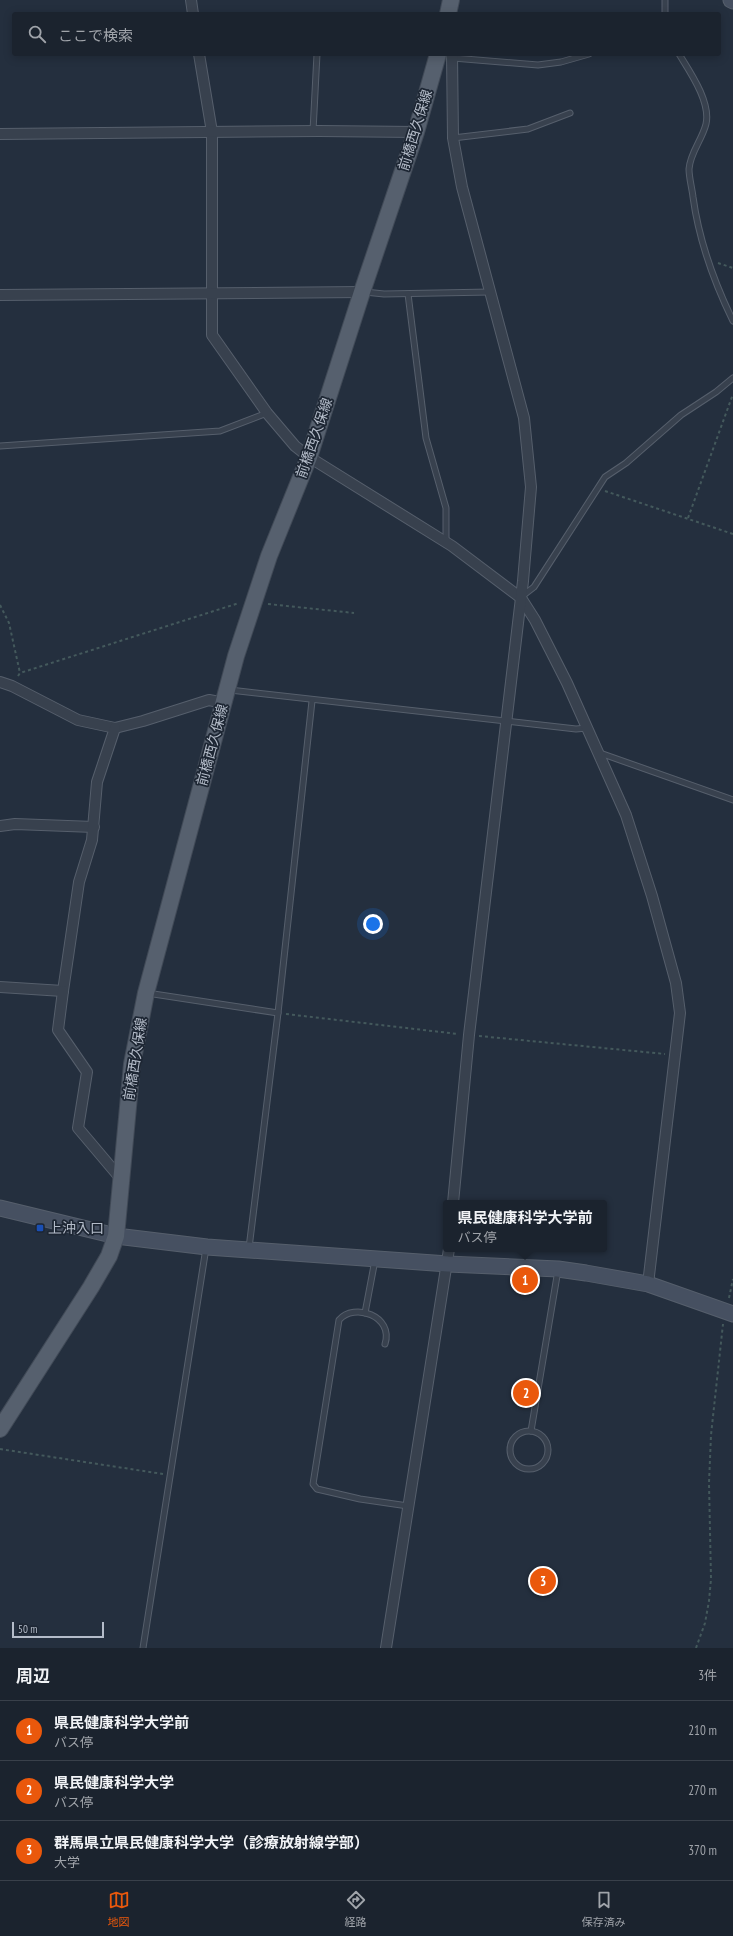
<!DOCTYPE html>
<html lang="ja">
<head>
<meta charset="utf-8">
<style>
  body { margin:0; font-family:"PT Sans Narrow","Noto Sans JP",sans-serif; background:#242b36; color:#f1f3f6 }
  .scale { position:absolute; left:12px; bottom:10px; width:92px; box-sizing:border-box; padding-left:4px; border:2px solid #b4bcc9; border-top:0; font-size:11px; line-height:14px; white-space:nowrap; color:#b4bcc9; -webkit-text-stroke:3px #1d2633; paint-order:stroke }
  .you { position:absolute; left:373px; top:924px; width:14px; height:14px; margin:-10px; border:3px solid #fff; border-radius:50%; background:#1a73e8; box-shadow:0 0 0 6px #1a73e833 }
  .badge { display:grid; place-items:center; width:26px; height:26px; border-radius:50%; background:#ea580c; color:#fff; font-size:13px; font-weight:700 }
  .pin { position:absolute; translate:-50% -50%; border:2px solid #fff; box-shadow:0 1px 4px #0006 }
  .popup { position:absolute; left:443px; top:1200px; width:164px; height:52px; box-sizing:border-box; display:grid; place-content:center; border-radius:4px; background:#1b232e; filter:drop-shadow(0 1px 3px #0005); font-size:13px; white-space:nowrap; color:#a0a4aa }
  .popup b { font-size:15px; color:#f1f3f6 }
  .popup::after { content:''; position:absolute; left:50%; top:100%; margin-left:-8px; border:8px solid transparent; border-top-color:#1b232e }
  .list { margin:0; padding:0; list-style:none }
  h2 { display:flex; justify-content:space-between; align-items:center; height:52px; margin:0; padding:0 16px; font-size:17px }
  h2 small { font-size:13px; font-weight:400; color:#a0a4aa }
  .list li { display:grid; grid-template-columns:26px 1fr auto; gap:12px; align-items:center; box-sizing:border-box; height:60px; padding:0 16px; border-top:1px solid #39404a }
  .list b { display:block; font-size:15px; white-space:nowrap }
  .list p { margin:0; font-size:13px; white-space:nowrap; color:#a0a4aa }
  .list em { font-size:13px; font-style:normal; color:#a0a4aa }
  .icon { flex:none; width:22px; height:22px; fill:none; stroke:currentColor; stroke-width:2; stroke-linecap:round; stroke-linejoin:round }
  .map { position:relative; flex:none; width:733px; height:1648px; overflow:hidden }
  .search { position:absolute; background:#1b232e; box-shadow:0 2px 10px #0003; left:12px; right:12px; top:12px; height:44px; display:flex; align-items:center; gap:10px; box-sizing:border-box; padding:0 14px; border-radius:4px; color:#a0a4aa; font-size:15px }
  .sheet { height:232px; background:#1b232e }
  nav { display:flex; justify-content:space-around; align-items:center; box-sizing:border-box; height:56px; border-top:1px solid #39404a; background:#1b232e; font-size:11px; color:#a0a4aa }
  nav a { display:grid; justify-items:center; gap:2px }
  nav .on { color:#ea580c }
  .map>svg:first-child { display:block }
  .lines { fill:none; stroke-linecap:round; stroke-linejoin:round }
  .lane-casing { stroke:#565f6c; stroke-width:7 }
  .street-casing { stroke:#565f6c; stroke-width:12 }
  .secondary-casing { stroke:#565f6c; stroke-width:17 }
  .primary-casing { stroke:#414a57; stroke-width:18 }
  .path { stroke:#44595c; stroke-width:2; stroke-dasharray:3 3; stroke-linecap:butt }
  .lane { stroke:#38414e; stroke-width:5 }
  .street { stroke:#38414e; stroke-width:10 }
  .secondary { stroke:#465061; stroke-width:15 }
  .primary { stroke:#56606e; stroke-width:16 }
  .transit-dot { fill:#1a4fb4; stroke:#1d2633; stroke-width:1.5 }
  .labels { text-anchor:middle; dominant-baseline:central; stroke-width:3.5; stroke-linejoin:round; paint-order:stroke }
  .street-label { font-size:14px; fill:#b4bcc9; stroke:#1d2633 }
  .poi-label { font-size:14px; fill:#b4bcc9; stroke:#1d2633; text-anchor:start }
</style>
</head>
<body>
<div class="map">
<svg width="733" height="1648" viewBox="0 0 733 1648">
  <rect width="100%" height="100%" fill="#242f3e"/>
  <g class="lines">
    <!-- lane casing -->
    <g class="lane-casing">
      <g id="lane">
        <polyline points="665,0 665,14"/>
        <path d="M679,54C690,72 711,102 706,124C702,140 690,153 689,169C689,178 692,188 693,197C699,241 713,280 733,321"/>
        <polyline points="453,58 538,65 561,62 589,54"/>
        <polyline points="313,131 317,54"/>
        <polyline points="453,138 528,129 570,113"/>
        <polyline points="365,292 384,294 490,292"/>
        <polyline points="408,294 426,438 446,508 446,542"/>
        <polyline points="0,446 220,431 267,413"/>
        <polyline points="521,597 534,587 605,477 626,463 681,415 716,392 733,378"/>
        <polyline points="230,690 576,729 587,728"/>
        <polyline points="600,753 733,800"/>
        <polyline points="147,993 278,1013"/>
        <polyline points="249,1248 278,1013 312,701"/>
        <polyline points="365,1313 375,1260"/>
        <path d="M385,1344C394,1316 354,1302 339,1320L313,1484L317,1489L360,1499L408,1506"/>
        <polyline points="531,1431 558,1270"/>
        <circle cx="529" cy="1450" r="19"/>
        <polyline points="143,1648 206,1248"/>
      </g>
    </g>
    <!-- street casing -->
    <g class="street-casing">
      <g id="street">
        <polyline points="191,0 193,14"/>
        <polyline points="199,54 212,132 212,335 267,413 295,446 309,457 452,546 521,598 535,620 567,683 626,815 652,896 676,983 680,1013 648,1284"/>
        <polyline points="452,54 453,138 462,187 524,418 531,487 523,581 469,1035 453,1203"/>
        <polyline points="0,134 319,131 416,132"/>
        <polyline points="0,295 362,292"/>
        <polyline points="0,682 12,686 78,720 115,728 143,721 209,700 224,703"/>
        <polyline points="0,826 15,824 94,827"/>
        <polyline points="0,987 63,991 79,882 92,840 97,782 115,728"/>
        <polyline points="63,991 58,1030 87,1072 78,1128 121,1179"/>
        <polyline points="386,1648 449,1249"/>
      </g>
    </g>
    <!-- secondary casing -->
    <g class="secondary-casing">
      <g id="secondary">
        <polyline points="731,0 733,1"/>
        <polyline points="0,1208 116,1236 207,1247 448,1264 558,1269 586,1273 648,1284 733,1314"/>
      </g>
    </g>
    <!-- primary casing -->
    <g class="primary-casing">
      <g id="primary">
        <polyline points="448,14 451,0"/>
        <polyline points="0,1429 91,1287 109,1256 116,1236 132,1064 146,993 236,656 269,556 309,457 362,292 416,132 438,54"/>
      </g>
    </g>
    <!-- path -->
    <g class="path">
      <polyline points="718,263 733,268"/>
      <polyline points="605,491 733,534"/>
      <polyline points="688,518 733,394"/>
      <polyline points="268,604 354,613"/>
      <polyline points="0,605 9,623 20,673"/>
      <polyline points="18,676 20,673 239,603"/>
      <polyline points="286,1014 458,1034"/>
      <polyline points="479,1036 665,1054"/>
      <polyline points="729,1298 733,1279"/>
      <polyline points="0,1449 163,1474"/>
      <polyline points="696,1648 705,1623 709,1601 711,1579 709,1483 711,1435 723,1324"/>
    </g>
    <!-- lane -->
    <use href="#lane" class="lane"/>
    <!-- street -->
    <use href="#street" class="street"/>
    <!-- secondary -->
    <use href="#secondary" class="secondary"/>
    <!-- primary -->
    <use href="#primary" class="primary"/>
  </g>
  <!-- markers -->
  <rect class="transit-dot" x="36" y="1224" width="8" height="8" rx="2"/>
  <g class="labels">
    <!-- street labels -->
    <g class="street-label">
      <text transform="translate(415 130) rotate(-73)">前橋西久保線</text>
      <text transform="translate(314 438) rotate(-71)">前橋西久保線</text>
      <text transform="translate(212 745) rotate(-75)">前橋西久保線</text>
      <text transform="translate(135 1059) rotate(-81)">前橋西久保線</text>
    </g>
    <!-- poi labels -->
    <g class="poi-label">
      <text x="48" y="1228">上沖入口</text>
    </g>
  </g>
</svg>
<div class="scale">50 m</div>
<div class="you"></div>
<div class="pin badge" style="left:525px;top:1280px">1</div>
<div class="popup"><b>県民健康科学大学前</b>バス停</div>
<div class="pin badge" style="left:526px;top:1393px">2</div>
<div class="pin badge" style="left:543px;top:1581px">3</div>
<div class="search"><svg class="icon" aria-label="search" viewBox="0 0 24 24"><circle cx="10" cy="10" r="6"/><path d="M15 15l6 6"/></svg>ここで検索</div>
</div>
<section class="sheet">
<h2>周辺<small>3件</small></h2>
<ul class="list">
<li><span class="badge">1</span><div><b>県民健康科学大学前</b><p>バス停</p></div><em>210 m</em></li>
<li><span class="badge">2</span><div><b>県民健康科学大学</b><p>バス停</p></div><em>270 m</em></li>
<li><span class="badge">3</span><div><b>群馬県立県民健康科学大学（診療放射線学部）</b><p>大学</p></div><em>370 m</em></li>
</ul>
</section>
<nav>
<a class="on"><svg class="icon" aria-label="map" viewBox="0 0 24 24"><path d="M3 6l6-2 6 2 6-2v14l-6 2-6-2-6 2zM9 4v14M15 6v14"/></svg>地図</a>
<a><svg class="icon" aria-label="directions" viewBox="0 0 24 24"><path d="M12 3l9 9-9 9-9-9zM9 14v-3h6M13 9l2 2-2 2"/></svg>経路</a>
<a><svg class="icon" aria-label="saved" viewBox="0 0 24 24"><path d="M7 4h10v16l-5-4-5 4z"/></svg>保存済み</a>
</nav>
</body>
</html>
